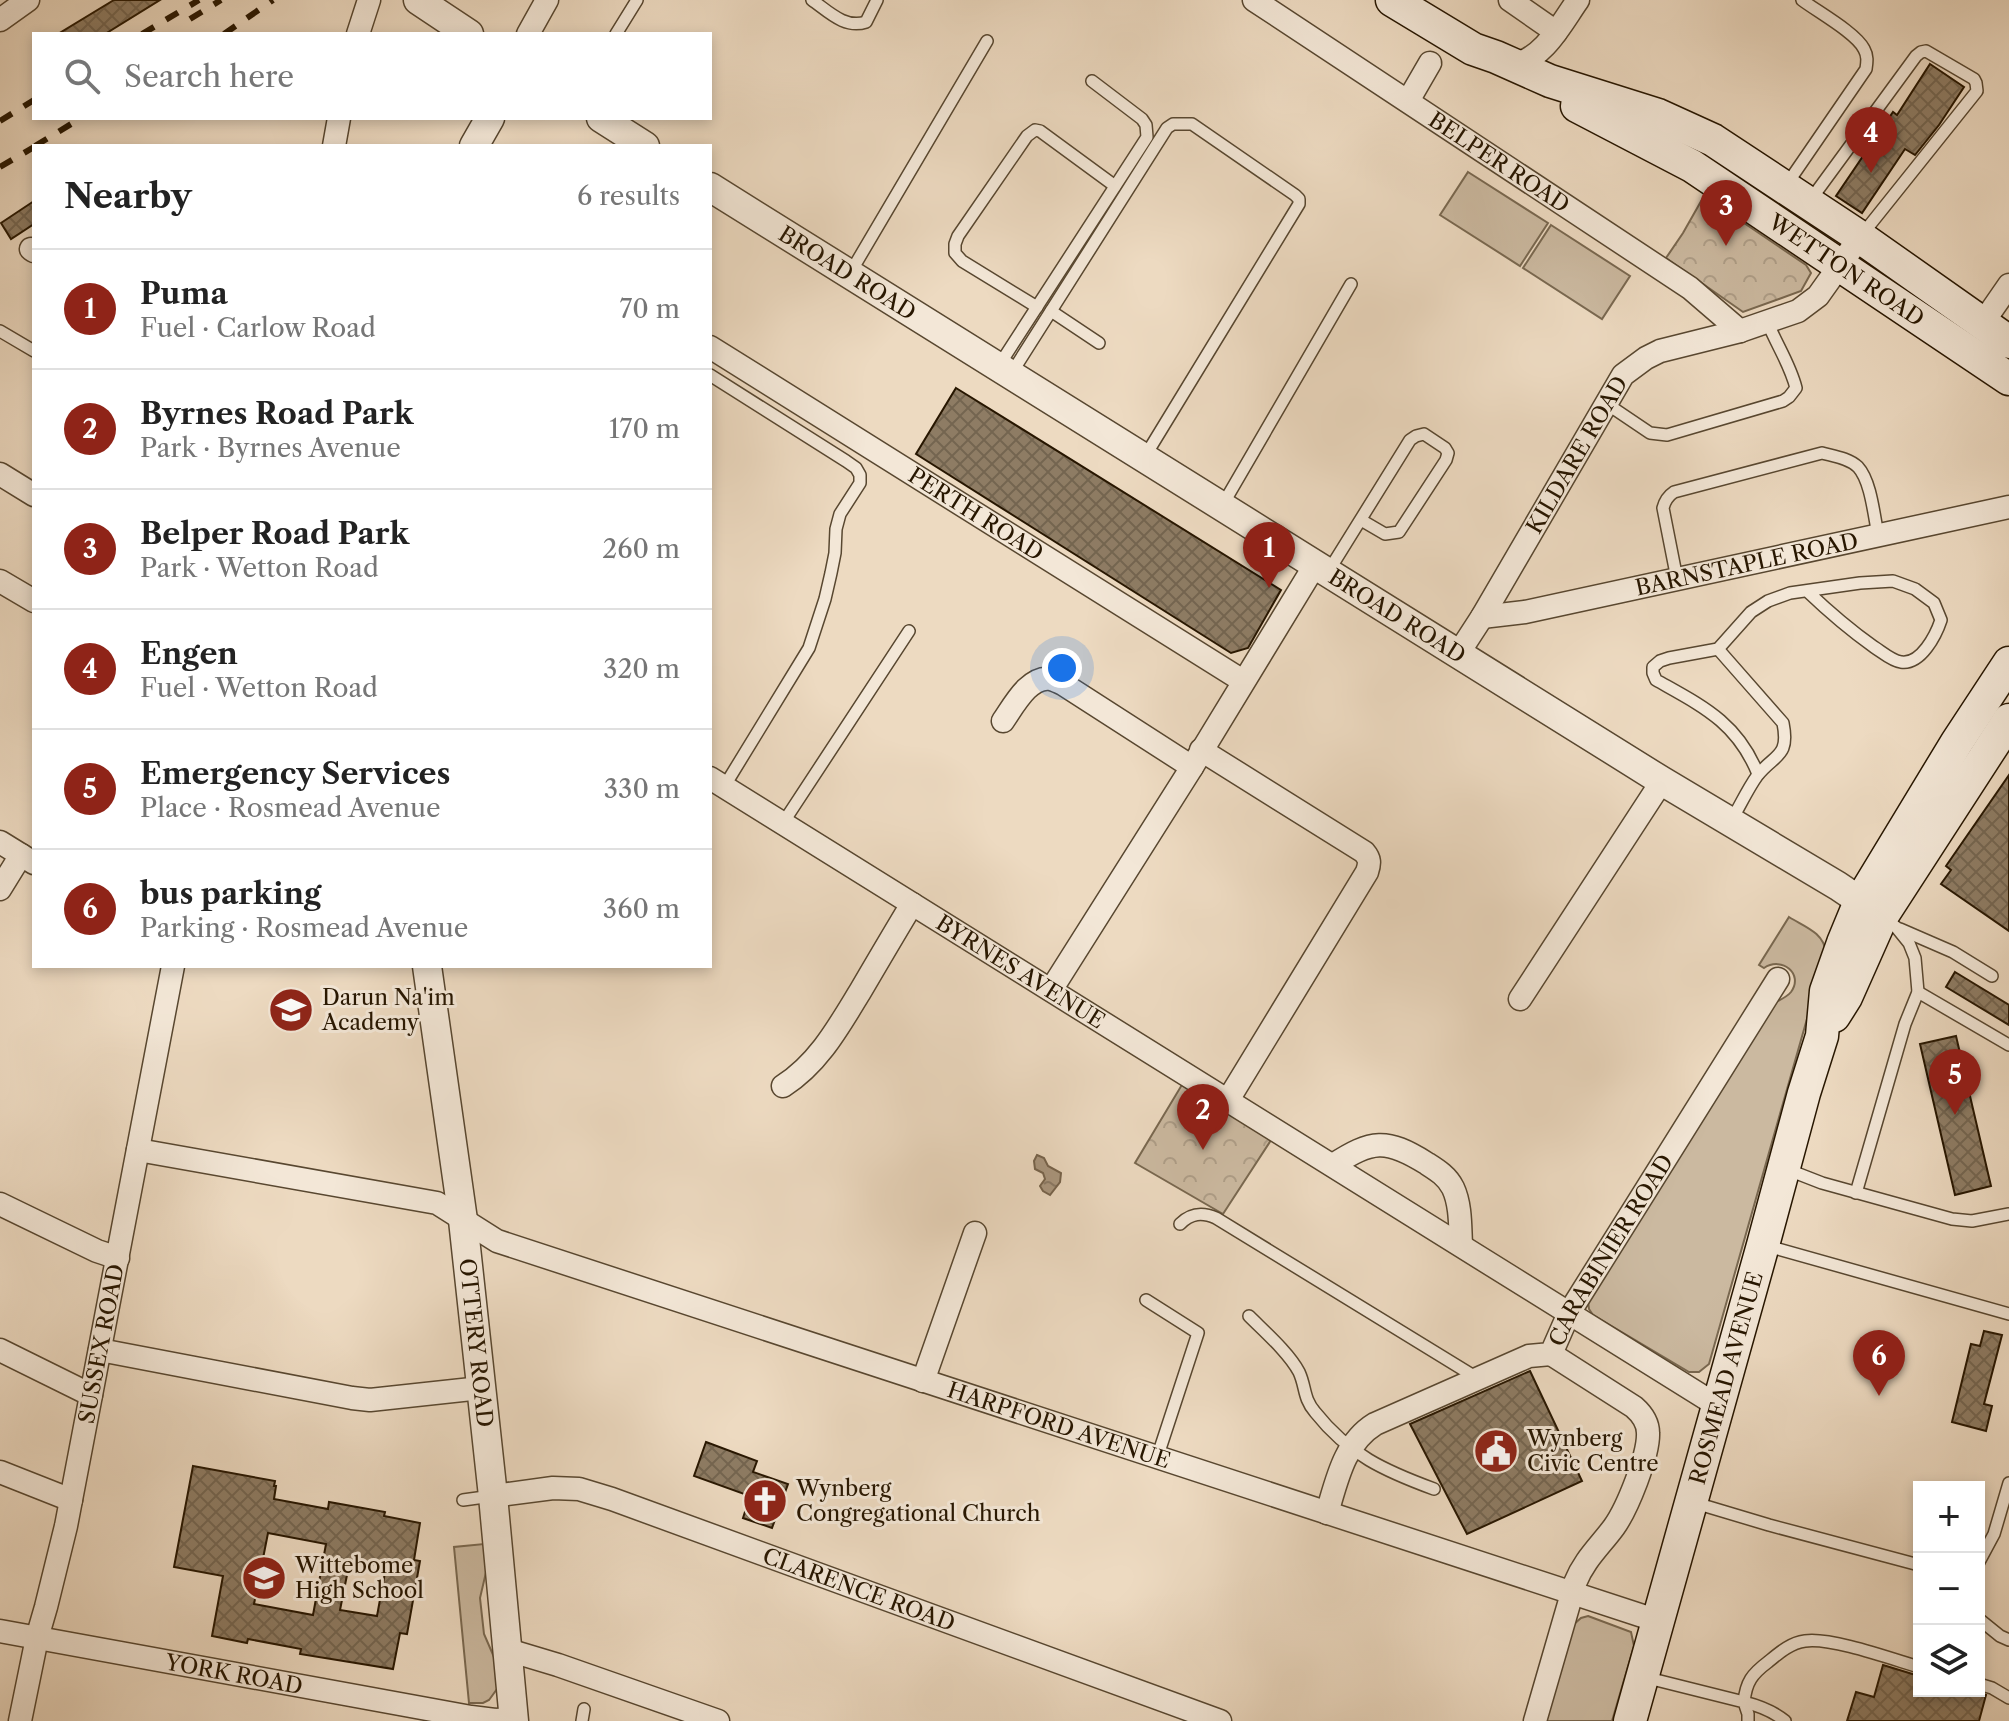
<!DOCTYPE html>
<html lang="en">
<head>
<meta charset="utf-8">
<style>
  body { margin:0; font-family:"Libre Caslon Text",serif; background:#f2f2f2; color:#222 }
  .controls { position:absolute; right:24px; bottom:24px; display:grid; overflow:hidden; border-radius:0px; box-shadow:0 4px 12px #0003 }
  .controls button { width:72px; height:72px; display:grid; place-items:center; padding:0; border:0; border-bottom:2px solid #e0e0e0; background:#fff; color:#222; font:40px sans-serif }
  .you { position:absolute; left:1062px; top:668px; width:28px; height:28px; margin:-20px; border:6px solid #fff; border-radius:50%; background:#1a73e8; box-shadow:0 0 0 12px #1a73e833 }
  .badge { display:grid; place-items:center; width:52px; height:52px; border-radius:50%; background:#8f2418; color:#fff; font-size:26px; font-weight:700 }
  .pin { position:absolute; translate:-50% -66px; filter:drop-shadow(0 2px 4px #0008) }
  .pin::after { content:''; position:absolute; top:42px; width:28px; height:24px; background:inherit; clip-path:polygon(0 0,100% 0,50% 100%) }
  .list { margin:0; padding:0; list-style:none }
  h2 { display:flex; justify-content:space-between; align-items:center; height:104px; margin:0; padding:0 32px; font-size:34px }
  h2 small { font-size:26px; font-weight:400; color:#767676 }
  .list li { display:grid; grid-template-columns:52px 1fr auto; gap:24px; align-items:center; box-sizing:border-box; height:120px; padding:0 32px; border-top:2px solid #e0e0e0 }
  .list b { display:block; font-size:30px; white-space:nowrap }
  .list p { margin:0; font-size:26px; white-space:nowrap; color:#767676 }
  .list em { font-size:26px; font-style:normal; color:#767676 }
  .icon { flex:none; width:44px; height:44px; fill:none; stroke:currentColor; stroke-width:2; stroke-linecap:round; stroke-linejoin:round }
  .map { position:relative; flex:none; width:2009px; height:1721px; overflow:hidden }
  .search { position:absolute; background:#fff; box-shadow:0 4px 12px #0003; left:32px; top:32px; width:680px; height:88px; display:flex; align-items:center; gap:20px; box-sizing:border-box; padding:0 28px; border-radius:0px; color:#767676; font-size:30px }
  .panel { position:absolute; background:#fff; box-shadow:0 4px 12px #0003; left:32px; top:144px; width:680px; height:824px; border-radius:0px }
  .map>svg:first-child { display:block }
  .green { fill:#cbb9a0; stroke:#796850; stroke-width:2 }
  .park { fill:url(#park-crowns); stroke:#796850; stroke-width:2 }
  .water { fill:url(#water-ripples); stroke:#76634c; stroke-width:2 }
  .building { fill:url(#building-cross-hatch); stroke:#271600; stroke-width:2; fill-rule:evenodd }
  .lines { fill:none; stroke-linecap:round; stroke-linejoin:round }
  .service-casing { stroke:#584730; stroke-width:14 }
  .minor-casing { stroke:#584730; stroke-width:25 }
  .tertiary-casing { stroke:#584730; stroke-width:31 }
  .secondary-casing { stroke:#271600; stroke-width:35 }
  .service { stroke:#f3e7d7; stroke-width:11 }
  .minor { stroke:#f3e7d7; stroke-width:22 }
  .tertiary { stroke:#f3e7d7; stroke-width:28 }
  .secondary { stroke:#f3e7d7; stroke-width:32 }
  .rail { stroke:#271600; stroke-width:6; stroke-dasharray:14 14; stroke-linecap:butt }
  .labels { text-anchor:middle; dominant-baseline:central; stroke-width:6; stroke-linejoin:round; paint-order:stroke }
  .street-label { font-size:22px; fill:#271600; stroke:#f3e7d7 }
  .poi-label { font-size:22px; fill:#271600; stroke:#f3e7d7; text-anchor:start }
</style>
</head>
<body>
<div class="map">
<svg width="2009" height="1721" viewBox="0 0 2009 1721">
  <defs>
    <pattern id="park-crowns" width="20" height="18" patternUnits="userSpaceOnUse" patternTransform="scale(2)"><rect width="20" height="18" fill="#cbb9a0"/><path d="M2 6a3 3 0 1 1 6 0M12 15a3 3 0 1 1 6 0" fill="none" stroke="#ae9e88"/></pattern>
    <pattern id="water-ripples" width="26" height="14" patternUnits="userSpaceOnUse" patternTransform="scale(2)"><rect width="26" height="14" fill="#aa977f"/><path d="M2 4q2-2 4 0t4 0M15 11q2-2 4 0t4 0" fill="none" stroke="#8a7a66"/></pattern>
    <pattern id="building-cross-hatch" width="8" height="8" patternUnits="userSpaceOnUse" patternTransform="scale(2)"><rect width="8" height="8" fill="#8e7c64"/><path d="M0 0l8 8M0 8l8-8" fill="none" stroke="#746550"/></pattern>
  </defs>
  <rect width="100%" height="100%" fill="#eddac1"/>
  <filter id="stains"><feTurbulence type="fractalNoise" baseFrequency=".0025" numOctaves="4"/><feColorMatrix values="0 0 0 0 .2 0 0 0 0 .09 0 0 0 0 .02 0 0 0 .5 -.17"/></filter>
  <radialGradient id="worn" r=".72"><stop offset=".6" stop-color="#630" stop-opacity="0"/><stop offset="1" stop-color="#630" stop-opacity=".3"/></radialGradient>
  <!-- green -->
  <g class="green">
    <polygon points="1468,172 1548,223 1520,266 1440,215"/>
    <polygon points="1551,225 1630,276 1602,319 1523,268"/>
    <path d="M1789,917C1805,927 1823,932 1826,952L1709,1364L1699,1372H1689L1593,1315L1589,1309L1588,1301L1774,1003C1780,1000 1787,997 1791,992C1804,974 1782,956 1764,968L1759,965Z"/>
    <polygon points="484,1544 487,1568 480,1598 484,1634 497,1664 497,1689 489,1700 483,1703 469,1703 454,1547"/>
    <polygon points="1588,1616 1631,1632 1634,1646 1612,1721 1544,1721 1573,1625 1581,1618"/>
  </g>
  <!-- park -->
  <g class="park">
    <polygon points="1704,196 1806,265 1811,273 1801,291 1743,312 1666,258 1683,233"/>
    <polygon points="1183,1083 1273,1137 1223,1214 1135,1163"/>
  </g>
  <!-- water -->
  <polygon class="water" points="1037,1155 1044,1158 1048,1166 1061,1173 1060,1182 1050,1195 1043,1191 1040,1186 1045,1179 1043,1173 1035,1169 1034,1161"/>
  <!-- building -->
  <g class="building">
    <polygon points="114,0 160,0 105,34 58,34"/>
    <polygon points="1930,64 1964,87 1939,125 1915,155 1905,149 1862,213 1836,196 1893,112 1897,115"/>
    <polygon points="34,201 34,224 11,239 1,223"/>
    <polygon points="956,388 1281,590 1248,648 1231,653 916,454"/>
    <polygon points="2009,775 2009,931 1941,884 1951,870 1946,866"/>
    <polygon points="1955,972 2009,1005 2009,1025 1946,987"/>
    <polygon points="1956,1036 1991,1186 1955,1195 1920,1044"/>
    <polygon points="1984,1331 2002,1335 1984,1404 1992,1406 1986,1431 1952,1422 1971,1344 1980,1346"/>
    <polygon points="1530,1371 1582,1481 1467,1534 1410,1424"/>
    <polygon points="706,1442 757,1461 753,1472 788,1484 772,1528 743,1518 750,1496 694,1476"/>
    <path d="M193,1466L275,1481L274,1486H276L274,1499L328,1509L329,1502L385,1512L384,1516L420,1523L414,1560L420,1561L407,1634L400,1633L393,1669L300,1654L301,1649L248,1639L247,1643L212,1636L223,1576L174,1567ZM268,1533L326,1544L313,1615L254,1604ZM350,1560L386,1567L377,1616L340,1610Z"/>
    <polygon points="1883,1665 1919,1676 1919,1691 1972,1691 1986,1695 1979,1721 1847,1721 1856,1692 1874,1697"/>
  </g>
  <g class="lines">
    <!-- service casing -->
    <g class="service-casing">
      <g id="service">
        <path d="M812,0C829,12 845,29 866,22L877,0"/>
        <polyline points="616,34 637,0"/>
        <path d="M1785,187L1866,69C1867,62 1868,56 1864,49C1856,33 1818,12 1802,0"/>
        <polyline points="1809,202 1916,56 1921,52 1926,51 1974,79 1976,83 1977,91 1861,236"/>
        <polyline points="849,275 987,41"/>
        <polyline points="1037,307 962,261 955,253 955,244 958,236 1027,136 1035,130 1040,131 1115,186"/>
        <polyline points="1051,311 1099,343"/>
        <polyline points="0,331 34,351"/>
        <polyline points="998,367 1147,137 1146,125 1142,119 1092,81"/>
        <polyline points="1011,374 1167,128 1173,124 1192,124 1295,195 1299,199 1299,204 1144,458"/>
        <polyline points="710,375 846,461 856,468 860,475 860,483 840,514 836,529 835,553 831,573 825,599 809,648 724,787"/>
        <path d="M1607,404L1650,433L1667,435L1783,401L1789,397L1796,388C1790,364 1776,344 1767,321"/>
        <polyline points="1222,506 1351,284"/>
        <polyline points="1328,572 1410,440 1416,436 1424,434 1445,448 1448,453 1446,460 1399,532 1385,534 1361,520"/>
        <path d="M1677,579L1663,508C1665,500 1668,496 1674,492L1822,453C1833,456 1849,458 1858,467C1871,481 1874,516 1878,535"/>
        <path d="M1718,649L1783,723C1790,758 1774,754 1757,776C1747,790 1740,806 1731,821"/>
        <path d="M1758,774C1737,722 1702,706 1656,680L1653,673V667L1660,661L1669,658L1718,649L1751,612L1768,601L1790,593L1860,583L1893,581L1915,589L1934,603L1941,620C1936,635 1921,665 1901,662C1892,661 1882,652 1874,647C1850,630 1829,612 1807,591"/>
        <polyline points="783,823 909,631"/>
        <polyline points="1900,929 1953,952 1992,976"/>
        <polyline points="1918,992 2009,1045"/>
        <polyline points="1786,1169 1822,1183 1952,1219 1972,1221 2009,1214"/>
        <polyline points="1856,1193 1905,1024 1918,992 1915,958 1909,943 1896,927 1883,917"/>
        <path d="M1180,1224C1191,1213 1202,1212 1216,1218L1477,1378"/>
        <polyline points="1764,1245 2009,1314"/>
        <polyline points="1146,1300 1198,1333 1157,1458"/>
        <path d="M1249,1316C1265,1332 1289,1353 1299,1372C1306,1387 1303,1398 1315,1412C1349,1455 1385,1471 1434,1489"/>
        <polyline points="463,1500 492,1496"/>
        <polyline points="1692,1502 1769,1525 1919,1565"/>
        <polyline points="1979,1562 1994,1534 2009,1483"/>
        <polyline points="1979,1619 2000,1636 2009,1640"/>
        <polyline points="1644,1677 1744,1702 1748,1714 1748,1721"/>
        <polyline points="1979,1684 1992,1688 2009,1698"/>
        <polyline points="582,1721 584,1709"/>
        <path d="M1785,1721C1773,1711 1760,1706 1744,1702C1746,1682 1752,1674 1768,1662C1779,1653 1790,1643 1805,1641C1831,1637 1892,1659 1919,1667"/>
      </g>
    </g>
    <!-- minor casing -->
    <g class="minor-casing">
      <g id="minor">
        <path id="s1" d="M1254,0L1690,288L1740,331"/>
        <polyline points="1510,0 1556,32"/>
        <polyline points="0,20 28,0"/>
        <polyline points="358,34 369,0"/>
        <polyline points="528,34 547,0"/>
        <path d="M1512,65C1544,59 1561,24 1578,0"/>
        <polyline points="1408,101 1430,63"/>
        <polyline points="334,146 339,118"/>
        <polyline points="31,249 34,251"/>
        <polyline points="1982,324 2009,285"/>
        <path id="s2" d="M710,347L1243,681"/>
        <polyline points="0,474 34,495"/>
        <polyline points="0,581 34,601"/>
        <path id="s3" d="M1482,617L1525,612L2009,507"/>
        <path id="s4" d="M1458,654L1482,617L1623,375L1646,358L1660,351L1740,331L1798,311L1818,296L1860,237"/>
        <path d="M1003,721C1013,707 1029,675 1051,679C1055,680 1059,682 1063,684L1192,767"/>
        <path d="M1201,750L1364,852C1370,859 1370,863 1367,872L1228,1100"/>
        <path id="s5" d="M710,778L1718,1406"/>
        <polyline points="0,842 34,863"/>
        <polyline points="0,889 21,855"/>
        <polyline points="1051,990 1192,767 1315,565"/>
        <polyline points="1520,999 1662,781"/>
        <path d="M783,1086C819,1063 839,1026 861,990C878,961 895,932 912,904"/>
        <path id="s6" d="M138,1150L437,1203L497,1241L1658,1621"/>
        <path d="M1333,1165C1372,1140 1386,1138 1426,1163C1437,1170 1447,1176 1453,1188C1461,1205 1460,1227 1461,1245"/>
        <polyline points="0,1204 97,1251 118,1258"/>
        <polyline points="0,1350 91,1395"/>
        <polyline points="100,1350 352,1398 370,1400 481,1388"/>
        <polyline points="923,1381 975,1233"/>
        <polyline points="0,1472 71,1500"/>
        <path id="s7" d="M493,1496L553,1488L579,1489L612,1499L1220,1721"/>
        <path id="s8" d="M1327,1513C1337,1480 1344,1443 1375,1424L1529,1356L1551,1354L1569,1313L1778,979"/>
        <path id="s9" d="M0,1631L471,1717L495,1720L514,1719"/>
        <polyline points="508,1650 558,1665 718,1721"/>
        <path id="s10" d="M20,1721L37,1638L46,1607L66,1526L173,966"/>
        <path d="M1535,1721L1575,1583C1584,1560 1600,1546 1614,1527C1627,1509 1649,1455 1648,1433C1648,1422 1642,1414 1634,1407L1551,1354"/>
      </g>
    </g>
    <!-- tertiary casing -->
    <g class="tertiary-casing">
      <g id="tertiary">
        <polyline points="418,0 469,34"/>
        <polyline points="601,118 645,146"/>
        <polyline points="474,146 490,118"/>
        <path id="s11" d="M710,187L1662,781L1838,886L1878,913"/>
        <path id="s12" d="M427,966L463,1220L493,1496L514,1721"/>
      </g>
    </g>
    <!-- secondary casing -->
    <g class="secondary-casing">
      <g id="secondary">
        <polyline points="1392,0 1473,49 1496,57 1550,81 1658,115 1713,140 1860,237 2009,342"/>
        <path id="s13" d="M1577,106L1692,166L2009,379"/>
        <polyline points="1834,1016 1846,997 1882,916 2009,720"/>
        <path id="s14" d="M1630,1721L1763,1245L1804,1093L1822,1036L1826,991L1843,943L1860,902L1957,742L2009,663"/>
      </g>
    </g>
    <!-- service -->
    <use href="#service" class="service"/>
    <!-- minor -->
    <use href="#minor" class="minor"/>
    <!-- tertiary -->
    <use href="#tertiary" class="tertiary"/>
    <!-- secondary -->
    <use href="#secondary" class="secondary"/>
    <!-- rail -->
    <g class="rail">
      <polyline points="190,19 221,0"/>
      <polyline points="142,34 199,0"/>
      <polyline points="224,34 273,0"/>
      <polyline points="0,121 34,100"/>
      <polyline points="35,146 81,118"/>
      <polyline points="0,167 34,147"/>
    </g>
  </g>
  <!-- icons -->
  <defs>
    <g id="school-disc" transform="scale(2.3)"><circle r="9.5" fill="#8f2418" stroke="#f3e7d7"/><path d="M0-5L7-2L0 1L-7-2ZM-4 1L0 2.5L4 1V4Q0 6-4 4Z" fill="#fff"/></g>
    <g id="civic-disc" transform="scale(2.3)"><circle r="9.5" fill="#8f2418" stroke="#f3e7d7"/><path d="M-.6-6.5H3V-4.5H.6V-3L4-1V1h2V6H-6V1h2V-1L-.6-3ZM-1.2 2.5V6h2.4V2.5Z" fill="#fff"/></g>
    <g id="church-disc" transform="scale(2.3)"><circle r="9.5" fill="#8f2418" stroke="#f3e7d7"/><path d="M-1.2-6h2.4v3.5h3.3v2.4h-3.3V6h-2.4V-.1h-3.3v-2.4h3.3Z" fill="#fff"/></g>
  </defs>
  <g fill-rule="evenodd">
    <use href="#school-disc" x="291" y="1010"/>
    <use href="#civic-disc" x="1496" y="1451"/>
    <use href="#church-disc" x="765" y="1501"/>
    <use href="#school-disc" x="264" y="1578"/>
  </g>
  <g class="labels">
    <!-- street labels -->
    <g class="street-label">
      <text stroke="none"><textPath href="#s1" startOffset="294">BELPER ROAD</textPath></text>
      <text stroke="none"><textPath href="#s13" startOffset="316">WETTON ROAD</textPath></text>
      <text stroke="none"><textPath href="#s11" startOffset="162">BROAD ROAD</textPath></text>
      <text stroke="none"><textPath href="#s4" startOffset="232">KILDARE ROAD</textPath></text>
      <text stroke="none"><textPath href="#s2" startOffset="314">PERTH ROAD</textPath></text>
      <text stroke="none"><textPath href="#s3" startOffset="270">BARNSTAPLE ROAD</textPath></text>
      <text stroke="none"><textPath href="#s11" startOffset="810">BROAD ROAD</textPath></text>
      <text stroke="none"><textPath href="#s5" startOffset="366">BYRNES AVENUE</textPath></text>
      <text stroke="none"><textPath href="#s8" startOffset="414">CARABINIER ROAD</textPath></text>
      <text stroke="none"><textPath href="#s12" startOffset="380">OTTERY ROAD</textPath></text>
      <text stroke="none"><textPath href="#s10" startOffset="386">SUSSEX ROAD</textPath></text>
      <text stroke="none"><textPath href="#s14" startOffset="356">ROSMEAD AVENUE</textPath></text>
      <text stroke="none"><textPath href="#s6" startOffset="966">HARPFORD AVENUE</textPath></text>
      <text stroke="none"><textPath href="#s7" startOffset="384">CLARENCE ROAD</textPath></text>
      <text stroke="none"><textPath href="#s9" startOffset="238">YORK ROAD</textPath></text>
    </g>
    <!-- poi labels -->
    <g class="poi-label">
      <text x="322" y="997">Darun Na'im<tspan x="322" dy="25">Academy</tspan></text>
      <text x="1527" y="1438">Wynberg<tspan x="1527" dy="25">Civic Centre</tspan></text>
      <text x="796" y="1488">Wynberg<tspan x="796" dy="25">Congregational Church</tspan></text>
      <text x="295" y="1565">Wittebome<tspan x="295" dy="25">High School</tspan></text>
    </g>
  </g>
  <rect width="100%" height="100%" filter="url(#stains)"/>
  <rect width="100%" height="100%" fill="url(#worn)"/>
</svg>
<div class="controls">
<button>+</button>
<button>−</button>
<button><svg class="icon" aria-label="layers" viewBox="0 0 24 24"><path d="M12 4l9 5-9 5-9-5zM3 14l9 5 9-5"/></svg></button>
</div>
<div class="you"></div>
<div class="pin badge" style="left:1269px;top:588px">1</div>
<div class="pin badge" style="left:1203px;top:1150px">2</div>
<div class="pin badge" style="left:1726px;top:246px">3</div>
<div class="pin badge" style="left:1871px;top:173px">4</div>
<div class="pin badge" style="left:1955px;top:1115px">5</div>
<div class="pin badge" style="left:1879px;top:1396px">6</div>
<div class="search"><svg class="icon" aria-label="search" viewBox="0 0 24 24"><circle cx="10" cy="10" r="6"/><path d="M15 15l6 6"/></svg>Search here</div>
<section class="panel">
<h2>Nearby<small>6 results</small></h2>
<ul class="list">
<li><span class="badge">1</span><div><b>Puma</b><p>Fuel · Carlow Road</p></div><em>70 m</em></li>
<li><span class="badge">2</span><div><b>Byrnes Road Park</b><p>Park · Byrnes Avenue</p></div><em>170 m</em></li>
<li><span class="badge">3</span><div><b>Belper Road Park</b><p>Park · Wetton Road</p></div><em>260 m</em></li>
<li><span class="badge">4</span><div><b>Engen</b><p>Fuel · Wetton Road</p></div><em>320 m</em></li>
<li><span class="badge">5</span><div><b>Emergency Services</b><p>Place · Rosmead Avenue</p></div><em>330 m</em></li>
<li><span class="badge">6</span><div><b>bus parking</b><p>Parking · Rosmead Avenue</p></div><em>360 m</em></li>
</ul>
</section>
</div>
</body>
</html>
